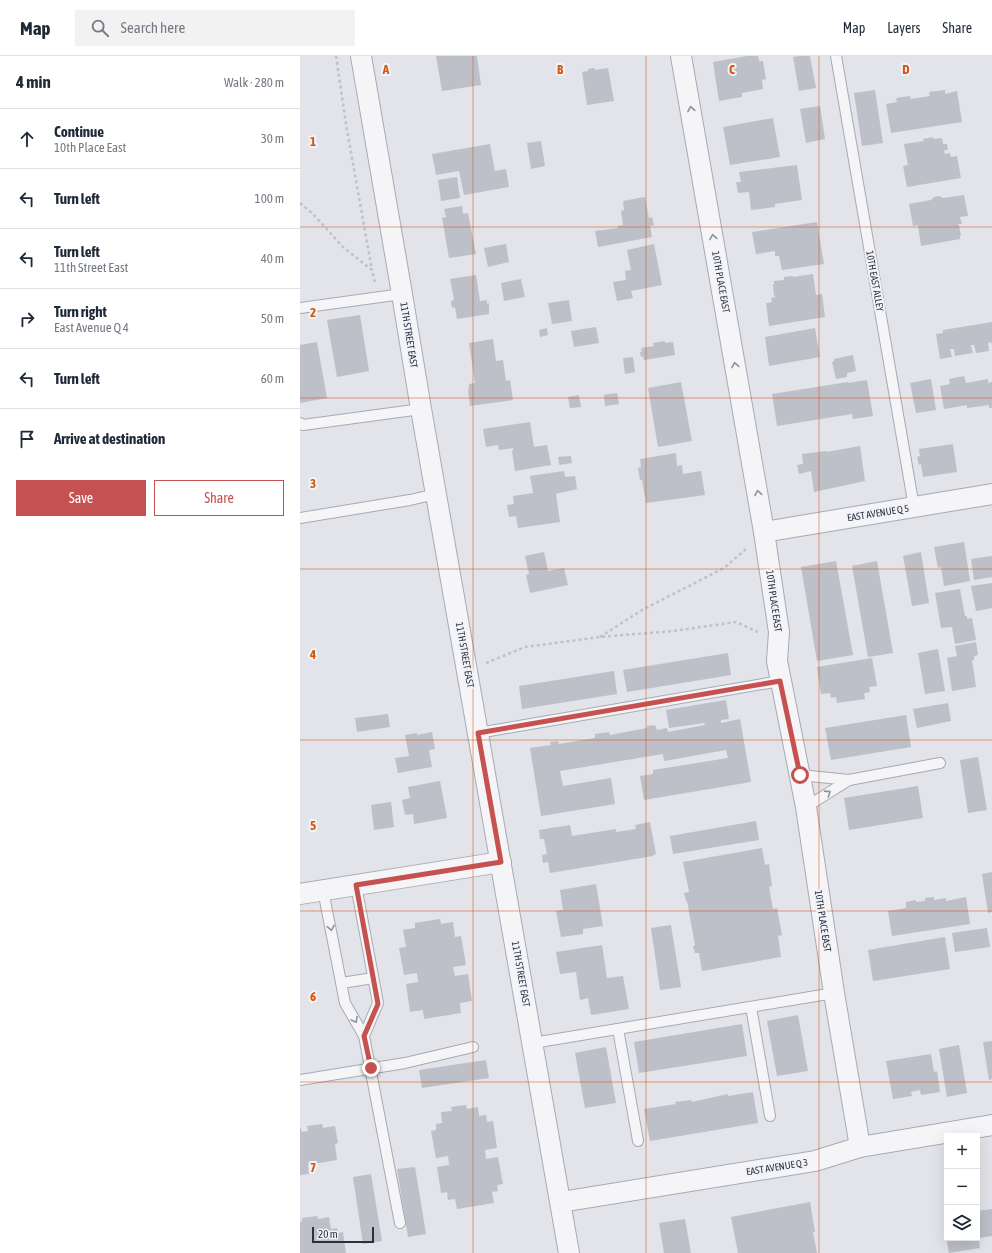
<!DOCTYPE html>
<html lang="en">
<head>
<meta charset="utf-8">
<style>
  body { margin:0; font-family:"Asap Condensed",sans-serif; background:#f2f2f3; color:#1f2937 }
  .controls { position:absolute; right:12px; bottom:12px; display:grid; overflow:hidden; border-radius:0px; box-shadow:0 4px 16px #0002 }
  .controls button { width:36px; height:36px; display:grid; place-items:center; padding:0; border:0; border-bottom:1px solid #e0e1e3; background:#fff; color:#1f2937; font:20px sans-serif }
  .scale { position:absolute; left:12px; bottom:10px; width:62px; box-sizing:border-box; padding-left:4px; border:2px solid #2b3040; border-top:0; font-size:11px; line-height:14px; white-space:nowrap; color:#2b3040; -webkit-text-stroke:3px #f2f3f7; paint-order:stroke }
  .stop { position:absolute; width:12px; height:12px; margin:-9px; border:3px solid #c55250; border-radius:50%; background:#fff }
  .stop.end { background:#c55250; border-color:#fff; box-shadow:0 1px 4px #0008 }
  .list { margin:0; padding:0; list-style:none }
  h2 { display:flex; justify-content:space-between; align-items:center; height:52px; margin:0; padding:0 16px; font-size:17px }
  h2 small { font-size:13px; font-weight:400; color:#747a83 }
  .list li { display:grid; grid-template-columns:26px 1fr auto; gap:12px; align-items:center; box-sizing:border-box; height:60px; padding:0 16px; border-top:1px solid #e0e1e3 }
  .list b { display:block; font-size:15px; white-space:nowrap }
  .list p { margin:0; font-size:13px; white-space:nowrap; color:#747a83 }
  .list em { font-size:13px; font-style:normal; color:#747a83 }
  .actions { display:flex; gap:8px; padding:12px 16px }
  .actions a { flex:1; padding:9px 0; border:1px solid #c55250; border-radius:0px; text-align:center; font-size:14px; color:#c55250 }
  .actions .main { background:#c55250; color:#fff }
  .icon { flex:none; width:22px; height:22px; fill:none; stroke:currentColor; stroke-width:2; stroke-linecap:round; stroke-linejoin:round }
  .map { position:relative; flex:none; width:692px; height:1197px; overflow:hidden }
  header { display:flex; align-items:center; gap:24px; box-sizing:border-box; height:56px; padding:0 20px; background:#fff; border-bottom:1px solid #e0e1e3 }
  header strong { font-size:19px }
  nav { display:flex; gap:22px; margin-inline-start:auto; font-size:14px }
  .search { width:280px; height:36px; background:#f2f2f3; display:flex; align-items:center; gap:10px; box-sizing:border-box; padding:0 14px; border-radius:0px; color:#747a83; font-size:15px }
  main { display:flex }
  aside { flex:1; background:#fff }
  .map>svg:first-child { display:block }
  .building { fill:#bdbfc9 }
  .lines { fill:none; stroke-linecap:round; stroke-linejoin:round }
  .lane-casing { stroke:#a7aab4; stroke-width:12 }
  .street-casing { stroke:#a7aab4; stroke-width:22 }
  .path { stroke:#c0c2c8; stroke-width:2.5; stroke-dasharray:3 3; stroke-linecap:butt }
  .lane { stroke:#f5f5f8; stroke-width:10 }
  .street { stroke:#f5f5f8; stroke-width:20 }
  .oneway { stroke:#90929c }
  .route { stroke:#c55250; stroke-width:5 }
  .grid { fill:none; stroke:#d55511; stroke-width:1; stroke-opacity:0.55 }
  .labels { text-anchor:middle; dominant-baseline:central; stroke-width:4; stroke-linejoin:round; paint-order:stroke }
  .street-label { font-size:10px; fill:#2b3040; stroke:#f2f3f7 }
  .grid-label { font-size:13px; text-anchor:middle; font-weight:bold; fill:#d55511; stroke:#f2f3f7; stroke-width:4; stroke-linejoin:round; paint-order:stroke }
</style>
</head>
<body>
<header>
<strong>Map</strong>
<div class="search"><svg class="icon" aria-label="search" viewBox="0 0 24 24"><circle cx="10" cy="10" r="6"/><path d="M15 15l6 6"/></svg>Search here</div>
<nav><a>Map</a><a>Layers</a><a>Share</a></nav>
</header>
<main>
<aside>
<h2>4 min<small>Walk · 280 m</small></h2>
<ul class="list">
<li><svg class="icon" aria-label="ahead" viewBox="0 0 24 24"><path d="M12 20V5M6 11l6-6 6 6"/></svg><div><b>Continue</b><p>10th Place East</p></div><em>30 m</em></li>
<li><svg class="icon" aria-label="left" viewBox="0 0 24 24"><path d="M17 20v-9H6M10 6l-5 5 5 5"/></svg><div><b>Turn left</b></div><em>100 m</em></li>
<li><svg class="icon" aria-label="left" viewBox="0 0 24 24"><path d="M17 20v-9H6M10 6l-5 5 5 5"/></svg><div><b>Turn left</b><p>11th Street East</p></div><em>40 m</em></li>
<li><svg class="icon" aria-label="right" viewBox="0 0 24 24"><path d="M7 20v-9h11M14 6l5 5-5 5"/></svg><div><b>Turn right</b><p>East Avenue Q 4</p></div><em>50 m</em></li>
<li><svg class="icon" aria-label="left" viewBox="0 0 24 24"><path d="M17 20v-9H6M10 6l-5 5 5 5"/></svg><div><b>Turn left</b></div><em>60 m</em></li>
<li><svg class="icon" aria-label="arrive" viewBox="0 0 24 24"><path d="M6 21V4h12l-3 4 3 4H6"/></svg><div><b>Arrive at destination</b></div></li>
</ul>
<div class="actions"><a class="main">Save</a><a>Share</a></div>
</aside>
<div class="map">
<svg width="692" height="1197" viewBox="0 0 692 1197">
  <rect width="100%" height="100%" fill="#e2e4ea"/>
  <!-- building -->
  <g class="building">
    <polygon points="136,0 177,0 181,29 142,35"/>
    <polygon points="447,0 458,0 459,5 463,5 466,23 462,24 463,33 442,37 442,41 419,45 413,6"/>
    <polygon points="499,0 510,0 516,32 499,35 493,1"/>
    <polygon points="295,12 295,14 308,12 314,45 287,49 282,16 288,15 288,13"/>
    <polygon points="575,34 583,87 562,90 554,37"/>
    <polygon points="645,34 645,38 657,35 662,66 591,77 586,48 597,46 596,42 610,40 611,43 630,40 629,36"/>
    <polygon points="520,50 525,83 506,87 500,53"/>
    <polygon points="473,62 480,101 430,109 423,71"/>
    <polygon points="633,81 633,83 642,82 643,88 647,88 648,94 644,94 645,98 650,97 651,101 657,100 661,122 607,131 603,110 608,109 604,88 624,85 623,83"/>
    <polygon points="241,85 245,110 231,113 227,87"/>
    <polygon points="190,88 195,115 206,113 209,131 164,139 159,115 136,119 132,98"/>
    <polygon points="497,109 502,144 475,148 475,151 451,154 449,136 438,137 436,126 441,126 439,116"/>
    <polygon points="157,121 160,142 141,145 138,124"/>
    <polygon points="664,139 668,160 660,161 662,168 657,168 659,169 661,180 660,180 660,183 621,190 618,169 613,170 609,148 631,144 634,141 639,140 643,142"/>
    <polygon points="345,141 349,162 352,161 354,169 350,170 352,181 298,191 295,175 318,172 317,170 323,169 321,155 324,154 323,145"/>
    <polygon points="162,150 163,158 168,157 176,198 149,202 142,162 146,161 144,153"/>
    <polygon points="517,166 524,208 482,214 479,200 475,200 475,195 456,198 452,176"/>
    <polygon points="206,188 209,206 188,211 184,192"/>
    <polygon points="354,188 362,229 331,235 333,242 317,245 313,226 326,224 325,215 331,214 327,194"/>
    <polygon points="513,218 516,239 522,238 525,261 469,270 466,247 472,246 471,242 476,241 474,240 473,228 474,228 474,225 484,224 484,221 493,220 493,221"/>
    <polygon points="176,219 180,245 187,244 187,248 189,247 189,258 157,263 155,251 152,252 151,245 154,244 150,223"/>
    <polygon points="221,223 225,241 204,245 201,227"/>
    <polygon points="269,244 272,265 252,268 248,247"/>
    <polygon points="60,259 69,315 37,321 27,264"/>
    <polygon points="692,266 692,289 691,286 688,287 689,295 676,297 674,289 671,289 673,297 655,300 654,293 650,293 652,301 640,303 636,278 643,277 643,274"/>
    <polygon points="296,271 299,287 274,291 271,275"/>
    <polygon points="247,272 248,279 240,281 239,274"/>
    <polygon points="515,272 520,301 469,310 465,281"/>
    <polygon points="193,283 196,305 203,304 206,325 210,324 213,344 170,350 168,333 169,333 169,328 175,327 169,287"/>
    <polygon points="365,285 365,287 373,286 375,299 344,304 343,300 341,301 340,296 342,296 341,292 354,290 353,287"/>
    <polygon points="17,286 27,342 0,347 0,289"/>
    <polygon points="553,299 556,315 547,317 547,321 536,323 532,306 534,305 534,303"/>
    <polygon points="333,301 335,316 325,318 323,302"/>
    <polygon points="664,320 666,327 688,323 688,327 692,326 692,352 689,352 689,349 667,352 667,349 644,353 640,330 650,328 649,323"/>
    <polygon points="631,323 636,354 616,357 610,327"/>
    <polygon points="567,324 573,360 553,363 552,358 477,370 472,338 548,326 548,327"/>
    <polygon points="381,326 392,385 358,391 348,332"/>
    <polygon points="317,337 319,348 305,350 304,339"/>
    <polygon points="279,339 281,351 270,352 268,341"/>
    <polygon points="230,366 234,391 247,389 251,409 215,415 212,395 213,394 213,392 199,394 198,389 186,391 183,373"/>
    <polygon points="653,388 657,416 623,421 621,408 619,409 617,401 620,400 619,393"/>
    <polygon points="560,390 565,425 514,436 511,415 499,418 497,409 503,408 502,398 526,395 526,396"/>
    <polygon points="376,397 377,410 382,409 383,418 401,415 405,439 346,447 342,424 340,424 338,412 341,411 340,403"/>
    <polygon points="271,400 272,407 259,409 258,401"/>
    <polygon points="264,415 265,421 275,420 277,433 256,438 260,466 218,472 216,460 209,461 207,449 214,448 213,440 233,437 230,420"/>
    <polygon points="664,486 670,525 644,530 641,511 638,512 634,491"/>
    <polygon points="244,496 248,515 264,512 268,529 230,537 226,519 229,518 225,500"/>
    <polygon points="621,496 629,547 612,550 603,500"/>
    <polygon points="692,500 692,521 674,524 671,503"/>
    <polygon points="536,505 553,599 517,605 501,511"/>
    <polygon points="577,505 593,597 568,601 552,510"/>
    <polygon points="692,527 692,552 676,555 671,530"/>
    <polygon points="660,533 665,560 667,560 667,563 672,562 676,584 655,588 652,571 641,572 635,537"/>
    <polygon points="676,586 678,599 674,600 674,604 672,604 676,631 652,635 647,602 657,600 655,590"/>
    <polygon points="638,593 645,635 625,638 618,597"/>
    <polygon points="428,597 431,619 327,636 323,614"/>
    <polygon points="572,602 577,630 569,631 570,636 564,637 565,643 537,647 536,641 531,642 530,637 521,638 517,611"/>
    <polygon points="314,615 317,638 222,653 219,630"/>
    <polygon points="426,644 429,663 421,664 421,667 440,663 451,726 344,744 340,720 353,718 353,714 428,702 426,694 364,705 363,698 260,715 263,730 311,722 315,748 241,760 230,692 251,689 250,686 258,685 259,688 295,682 295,678 309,676 310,679 347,672 347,670 355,669 357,674 367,672 368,676 405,669 404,667 369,672 366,654"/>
    <polygon points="648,647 651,665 617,672 613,653"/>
    <polygon points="88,658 90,671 57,676 55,662"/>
    <polygon points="606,659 611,691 531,704 525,672"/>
    <polygon points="132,676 135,693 129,694 132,711 98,717 95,702 109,700 105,679 117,677 117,679"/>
    <polygon points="678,701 687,754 668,757 660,704"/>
    <polygon points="140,725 147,762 114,768 113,758 105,759 102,744 110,742 108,731"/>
    <polygon points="618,730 623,762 549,774 544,742"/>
    <polygon points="91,746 94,771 74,774 71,749"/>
    <polygon points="456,765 459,784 373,798 370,780"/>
    <polygon points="350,766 356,798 353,799 353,800 250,817 248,806 243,807 242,799 247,798 244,783 240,783 239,774 270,769 272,780 316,773 316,776 336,773 335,769"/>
    <polygon points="462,792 465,809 469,808 472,830 469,831 473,853 477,852 482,879 478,880 481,901 402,915 399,897 395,897 393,890 395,889 387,845 386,845 384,837 389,836 383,806"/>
    <polygon points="692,816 692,856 688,857 682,818"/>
    <polygon points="296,828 303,870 283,873 283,878 261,881 256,855 263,854 260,834"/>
    <polygon points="634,841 634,844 646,842 646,845 666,841 670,868 592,880 588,855 606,852 606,846 616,844 616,846 625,845 625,842"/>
    <polygon points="140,863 141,868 153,866 155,881 161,880 166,909 153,911 155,920 168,918 172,945 160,947 161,957 124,963 123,954 110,956 106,928 118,926 117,917 104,919 99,892 106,891 103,874 115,872 115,867"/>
    <polygon points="371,869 381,931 360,934 351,872"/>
    <polygon points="687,872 690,891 655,896 652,877"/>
    <polygon points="645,881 650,913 573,925 568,894"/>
    <polygon points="302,889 307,922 323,920 329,953 291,959 288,942 280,944 276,916 260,918 256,896"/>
    <polygon points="498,959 508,1015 477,1020 467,965"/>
    <polygon points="442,968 447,1000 339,1017 334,986"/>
    <polygon points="692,985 692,1023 689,1024 683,986"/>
    <polygon points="659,989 667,1037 647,1041 639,993"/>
    <polygon points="306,991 316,1047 285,1052 275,997"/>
    <polygon points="631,998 634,1016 637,1015 640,1036 621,1039 620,1034 611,1036 612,1040 593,1043 586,1005"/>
    <polygon points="186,1004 189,1022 122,1032 119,1014"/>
    <polygon points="453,1036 458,1067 350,1085 344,1053 376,1048 375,1046 391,1044 392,1046 428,1038 428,1040"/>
    <polygon points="166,1049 167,1053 178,1051 179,1060 186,1059 187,1066 193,1065 197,1092 185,1094 186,1103 198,1101 203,1128 197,1129 198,1135 192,1136 194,1147 157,1153 155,1143 148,1144 147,1136 141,1137 137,1111 149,1109 148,1100 136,1102 131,1075 136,1074 136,1068 142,1067 141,1056 152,1055 151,1051"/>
    <polygon points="22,1068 23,1072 35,1070 38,1087 35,1088 37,1104 8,1109 9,1118 0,1119 0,1070 2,1076 8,1075 7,1070"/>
    <polygon points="115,1111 126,1178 108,1181 97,1113"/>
    <polygon points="71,1118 82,1185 63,1188 53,1121"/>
    <polygon points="510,1146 515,1176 513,1176 517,1197 438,1197 431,1161"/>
    <polygon points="692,1153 692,1180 679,1182 680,1192 649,1197 646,1182 677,1182 677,1155"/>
    <polygon points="17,1160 18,1163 29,1161 31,1173 37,1172 38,1177 43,1176 46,1197 0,1197 0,1166 2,1165 2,1162"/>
    <polygon points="385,1163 391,1197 364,1197 359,1167"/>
  </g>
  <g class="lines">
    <!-- lane casing -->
    <g class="lane-casing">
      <g id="lane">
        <polyline points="536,0 614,451"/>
        <polyline points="0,252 102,238"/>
        <polyline points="0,367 3,369 121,353"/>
        <polyline points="0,462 110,444 136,438"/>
        <polyline points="178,677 480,625"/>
        <polyline points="500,719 549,724 640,707"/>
        <polyline points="506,751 549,724"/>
        <polyline points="56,829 78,947 64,980"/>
        <polyline points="23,834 45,947 64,980 100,1167"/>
        <polyline points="42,927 73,922"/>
        <polyline points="451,951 470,1060"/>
        <polyline points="318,973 338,1085"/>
        <polyline points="233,987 534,937"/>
        <polyline points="0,1024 105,1007 173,991"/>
      </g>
    </g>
    <!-- street casing -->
    <g class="street-casing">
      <g id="street">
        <polyline points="61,0 102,238 121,353 269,1197"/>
        <polyline points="381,0 464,476 479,576 477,605 506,751 534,937 560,1091"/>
        <polyline points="464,476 692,438"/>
        <polyline points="0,838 201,806"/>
        <polyline points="261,1146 515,1105 560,1091 692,1069"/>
      </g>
    </g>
    <!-- path -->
    <g class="path">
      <polyline points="36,0 47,74 72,214"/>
      <polyline points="0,147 13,158 43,191 72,214 75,227"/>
      <polyline points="300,581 342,554 424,512 446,493"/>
      <polyline points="186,607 225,591 300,581 373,575 436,566 458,576"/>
    </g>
    <!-- lane -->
    <use href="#lane" class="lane"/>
    <!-- street -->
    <use href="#street" class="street"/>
  </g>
  <!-- one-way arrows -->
  <defs><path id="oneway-chevron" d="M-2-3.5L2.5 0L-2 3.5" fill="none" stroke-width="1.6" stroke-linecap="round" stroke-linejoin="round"/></defs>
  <g class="oneway">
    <use href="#oneway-chevron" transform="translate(391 53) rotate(-100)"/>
    <use href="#oneway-chevron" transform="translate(413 181) rotate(-100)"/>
    <use href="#oneway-chevron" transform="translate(435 309) rotate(-100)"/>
    <use href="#oneway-chevron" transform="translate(458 437) rotate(-100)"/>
    <use href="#oneway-chevron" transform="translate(528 737) rotate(-33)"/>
    <use href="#oneway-chevron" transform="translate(31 872) rotate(79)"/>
    <use href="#oneway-chevron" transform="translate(55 964) rotate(60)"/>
  </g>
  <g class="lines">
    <!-- route -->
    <polyline class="route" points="71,1012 64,980 78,948 56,829 201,806 178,677 480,625 500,719"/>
  </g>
  <!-- grid -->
  <path class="grid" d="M173,0V1197M346,0V1197M519,0V1197M0,171H692M0,342H692M0,513H692M0,684H692M0,855H692M0,1026H692"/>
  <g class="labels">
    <!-- street labels -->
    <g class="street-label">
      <text transform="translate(575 225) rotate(80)">10TH EAST ALLEY</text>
      <text transform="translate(421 226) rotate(80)">10TH PLACE EAST</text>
      <text transform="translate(109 279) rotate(81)">11TH STREET EAST</text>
      <text transform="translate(578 457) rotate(-9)">EAST AVENUE Q 5</text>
      <text transform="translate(474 545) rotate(82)">10TH PLACE EAST</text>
      <text transform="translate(165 599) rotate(80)">11TH STREET EAST</text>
      <text transform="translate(523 865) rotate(81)">10TH PLACE EAST</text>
      <text transform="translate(221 918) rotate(80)">11TH STREET EAST</text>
      <text transform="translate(477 1111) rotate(-9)">EAST AVENUE Q 3</text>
    </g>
  </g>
  <g class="grid-label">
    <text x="86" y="18">A</text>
    <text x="260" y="18">B</text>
    <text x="432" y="18">C</text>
    <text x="606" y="18">D</text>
    <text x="13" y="90">1</text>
    <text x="13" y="261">2</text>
    <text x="13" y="432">3</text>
    <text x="13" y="603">4</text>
    <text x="13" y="774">5</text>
    <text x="13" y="945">6</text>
    <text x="13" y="1116">7</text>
  </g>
</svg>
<div class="controls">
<button>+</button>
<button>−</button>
<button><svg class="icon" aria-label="layers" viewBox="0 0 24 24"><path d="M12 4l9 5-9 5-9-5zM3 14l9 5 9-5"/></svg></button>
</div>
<div class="scale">20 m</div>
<div class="stop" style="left:500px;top:719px"></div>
<div class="stop end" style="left:71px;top:1012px"></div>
</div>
</main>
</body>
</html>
